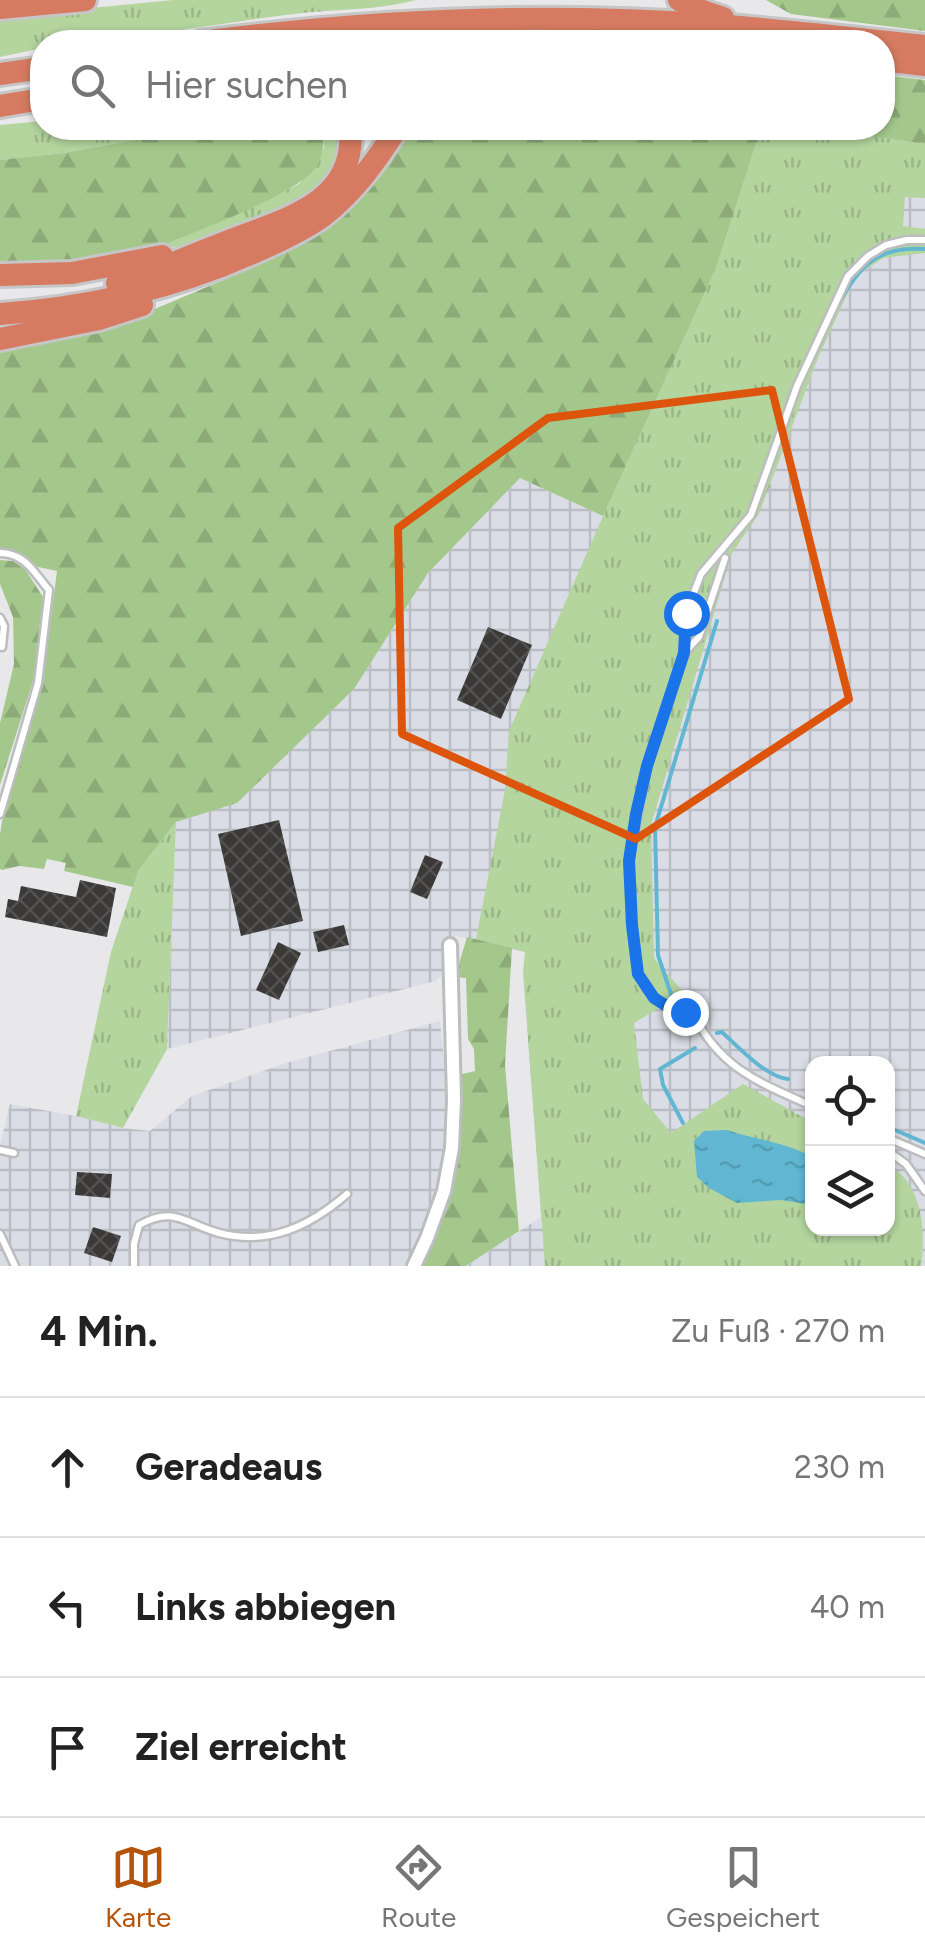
<!DOCTYPE html>
<html lang="de">
<head>
<meta charset="utf-8">
<style>
  body { margin:0; font-family:Figtree,sans-serif; background:#f2f2f2; color:#222 }
  .controls { position:absolute; right:30px; bottom:30px; display:grid; overflow:hidden; border-radius:20px; box-shadow:0 2px 8px #0004 }
  .controls button { width:90px; height:90px; display:grid; place-items:center; padding:0; border:0; border-bottom:2px solid #e0e0e0; background:#fff; color:#222; font:50px sans-serif }
  .stop { position:absolute; width:30px; height:30px; margin:-22px; border:8px solid #1a73e8; border-radius:50%; background:#fff }
  .stop.end { background:#1a73e8; border-color:#fff; box-shadow:0 2px 10px #0008 }
  .list { margin:0; padding:0; list-style:none }
  h2 { display:flex; justify-content:space-between; align-items:center; height:130px; margin:0; padding:0 40px; font-size:42px }
  h2 small { font-size:32px; font-weight:400; color:#767676 }
  .list li { display:grid; grid-template-columns:65px 1fr auto; gap:30px; align-items:center; box-sizing:border-box; height:140px; padding:0 40px; border-top:2px solid #e0e0e0 }
  .list b { display:block; font-size:38px; white-space:nowrap }
  .list em { font-size:32px; font-style:normal; color:#767676 }
  .icon { flex:none; width:55px; height:55px; fill:none; stroke:currentColor; stroke-width:2; stroke-linecap:round; stroke-linejoin:round }
  .map { position:relative; flex:none; width:925px; height:1266px; overflow:hidden }
  .search { position:absolute; background:#fff; box-shadow:0 2px 8px #0004; left:30px; right:30px; top:30px; height:110px; display:flex; align-items:center; gap:25px; box-sizing:border-box; padding:0 35px; border-radius:40px; color:#767676; font-size:38px }
  .sheet { height:550px; background:#fff }
  nav { display:flex; justify-content:space-around; align-items:center; box-sizing:border-box; height:140px; border-top:2px solid #e0e0e0; background:#fff; font-size:28px; color:#767676 }
  nav a { display:grid; justify-items:center; gap:5px }
  nav .on { color:#b45309 }
  .map>svg:first-child { display:block }
  .industrial { fill:url(#industrial-grid); fill-rule:evenodd }
  .grass { fill:url(#grass-tufts) }
  .forest { fill:url(#forest-firs) }
  .water { fill:url(#water-ripples) }
  .lines { fill:none; stroke-linecap:round; stroke-linejoin:round }
  .stream { stroke:#61b7d1; stroke-width:4 }
  .building { fill:url(#building-cross-hatch) }
  .service-casing { stroke:#bcbdbf; stroke-width:11 }
  .minor-casing { stroke:#bcbdbf; stroke-width:18 }
  .motorway-casing { stroke:#c6c6c6; stroke-width:28 }
  .service { stroke:#fff; stroke-width:6 }
  .minor { stroke:#fff; stroke-width:12 }
  .motorway { stroke:#d67b61; stroke-width:22 }
  .route { stroke:#1a73e8; stroke-width:12 }
  .marked { fill:none; stroke:#dd550c; stroke-width:8; stroke-linejoin:round }
</style>
</head>
<body>
<div class="map">
<svg width="925" height="1266" viewBox="0 0 925 1266">
  <defs>
    <pattern id="industrial-grid" width="8" height="8" patternUnits="userSpaceOnUse" patternTransform="scale(2.5)"><rect width="8" height="8" fill="#dadde6"/><path d="M0 4h8M4 0v8" fill="none" stroke="#babdc4"/></pattern>
    <pattern id="grass-tufts" width="24" height="20" patternUnits="userSpaceOnUse" patternTransform="scale(2.5)"><rect width="24" height="20" fill="#b4d59e"/><path d="M3 7l-1-3M5 7V3M7 7l1-3M15 17l-1-3M17 17v-4M19 17l1-3" fill="none" stroke="#9ab687"/></pattern>
    <pattern id="forest-firs" width="22" height="20" patternUnits="userSpaceOnUse" patternTransform="scale(2.5)"><rect width="22" height="20" fill="#a4c88c"/><path d="M5 1l3.5 6h-7zM16 11l3.5 6h-7z" fill="#8cab78"/></pattern>
    <pattern id="water-ripples" width="26" height="14" patternUnits="userSpaceOnUse" patternTransform="scale(2.5)"><rect width="26" height="14" fill="#61b7d1"/><path d="M2 4q2-2 4 0t4 0M15 11q2-2 4 0t4 0" fill="none" stroke="#539cb3"/></pattern>
    <pattern id="building-cross-hatch" width="8" height="8" patternUnits="userSpaceOnUse" patternTransform="scale(2.5)"><rect width="8" height="8" fill="#3a3937"/><path d="M0 0l8 8M0 8l8-8" fill="none" stroke="#535251"/></pattern>
  </defs>
  <rect width="100%" height="100%" fill="#e8e8ea"/>
  <!-- industrial -->
  <g class="industrial">
    <path d="M761,128H811L925,144V1266H466L541,1217L523,971L526,952L456,936L445,971L436,981L167,1049L176,822L237,802L354,689L428,573L520,478L603,516L716,268ZM812,1064H888V1228H812Z"/>
    <polygon points="440,1021 448,1097 446,1148 438,1190 408,1266 0,1266 0,1145 10,1104 76,1116 123,1128 150,1131 192,1096 286,1063"/>
  </g>
  <!-- grass -->
  <g class="grass">
    <path d="M173,0H416C379,10 340,9 302,13C216,23 129,42 42,42V48L0,57V17Z"/>
    <polygon points="42,121 42,128 202,128 63,153 0,160 0,125"/>
    <path d="M323,128H339C345,155 334,180 311,197C302,204 286,208 275,212C235,229 190,250 146,250L278,195L299,184L324,148Z"/>
    <path d="M761,128H811L925,144V198L905,197L903,226L925,229V253L883,258L855,277L818,358L759,514L732,553L651,825L654,958L684,993L634,1023L643,1099L671,1133L743,1084L812,1122V1228H888V1164C894,1169 902,1174 906,1180C924,1203 925,1239 921,1266H545L523,971L525,952L476,939L505,790L509,731L603,516L716,268Z"/>
    <polygon points="176,822 167,1049 123,1128 76,1116 111,952 138,871"/>
  </g>
  <!-- forest -->
  <g class="forest">
    <polygon points="766,0 925,0 925,31 791,14"/>
    <polygon points="883,75 925,80 925,144 811,128 882,128"/>
    <path d="M202,128H323C324,140 324,154 317,166C298,195 198,230 163,245C111,262 55,265 0,268V160L63,153Z"/>
    <polygon points="410,128 761,128 716,268 603,516 520,478 428,573 354,689 237,803 176,822 138,871 133,887 64,871 66,863 47,859 44,869 19,866 2,870 0,869 0,834 4,810 43,680 57,571 38,567 14,550 0,550 0,349 131,319 228,278 286,248 376,175"/>
    <polygon points="0,560 13,561 25,569 43,597 34,678 0,785 0,723 14,664 13,617 0,584"/>
    <path d="M467,937L512,948L505,1065L519,1231L466,1266H422C450,1205 465,1142 458,1075L475,1071L474,1049L468,1039L466,978L455,977Z"/>
  </g>
  <!-- water -->
  <path class="water" d="M727,1130C756,1140 785,1142 812,1157V1205L781,1200L737,1203L709,1188L697,1177L694,1141L704,1131Z"/>
  <g class="lines">
    <!-- stream -->
    <g class="stream">
      <path d="M842,298C862,262 882,246 925,249"/>
      <polyline points="672,997 658,955 655,827 717,621"/>
      <polyline points="679,1020 684,1033"/>
      <path d="M717,1033L722,1032C738,1047 766,1077 788,1079"/>
      <polyline points="683,1123 663,1085 660,1069 695,1048"/>
      <polyline points="888,1127 925,1143"/>
    </g>
  </g>
  <!-- building -->
  <g class="building">
    <polygon points="488,627 532,645 501,719 457,700"/>
    <polygon points="279,820 303,921 241,936 218,834"/>
    <polygon points="425,855 443,862 427,899 410,892"/>
    <polygon points="80,880 116,888 107,937 5,917 8,899 18,901 21,886 76,897"/>
    <polygon points="344,925 349,945 318,952 313,932"/>
    <polygon points="278,942 301,953 279,1000 256,990"/>
    <polygon points="77,1172 112,1174 110,1198 75,1195"/>
    <polygon points="93,1227 121,1236 112,1262 84,1253"/>
  </g>
  <g class="lines">
    <!-- service casing -->
    <g class="service-casing">
      <g id="service">
        <path d="M0,553C25,553 34,573 49,590L38,683L0,814"/>
        <polyline points="0,618 4,626 2,647"/>
        <polyline points="685,652 699,637 725,558"/>
        <path d="M812,1106C760,1083 719,1068 693,1013L677,1011L661,1003L647,990L638,973L632,925L629,861L647,766L684,653L686,613L701,574L751,515L797,386L848,276L868,256L886,245L907,240H925"/>
        <polyline points="888,1138 925,1154"/>
        <polyline points="0,1150 14,1153"/>
        <polyline points="888,1151 906,1164 925,1191"/>
        <polyline points="0,1234 15,1266"/>
        <path d="M134,1266V1244L139,1225C175,1205 185,1224 219,1233C269,1246 310,1226 347,1194"/>
      </g>
    </g>
    <!-- minor casing -->
    <g class="minor-casing">
      <polyline id="minor" points="414,1266 427,1238 444,1191 452,1148 454,1099 450,945"/>
    </g>
    <!-- motorway casing -->
    <g class="motorway-casing">
      <g id="motorway">
        <polyline points="679,0 705,12 723,18"/>
        <polyline points="0,8 85,0"/>
        <path d="M201,42C340,24 480,15 621,20C722,23 824,35 925,46"/>
        <polyline points="478,42 557,40 652,42"/>
        <polyline points="882,60 925,65"/>
        <polyline points="0,74 42,68"/>
        <polyline points="0,106 42,99"/>
        <polyline points="0,275 72,273 162,256"/>
        <path d="M117,283C155,272 189,256 226,242C281,220 358,204 350,128"/>
        <path d="M0,314C87,308 175,288 255,252C278,242 302,231 323,216C354,192 377,160 397,128"/>
        <polyline points="0,339 99,319 142,305"/>
      </g>
    </g>
    <!-- service -->
    <use href="#service" class="service"/>
    <!-- minor -->
    <use href="#minor" class="minor"/>
    <!-- motorway -->
    <use href="#motorway" class="motorway"/>
  </g>
  <g class="lines">
    <!-- route -->
    <polyline class="route" points="685,1012 670,1008 654,998 638,974 632,925 629,861 636,814 647,766 684,653 686,613"/>
  </g>
  <!-- marked area -->
  <path class="marked" d="M772,390L849,699L636,839L402,734L398,528L548,418Z"/>
</svg>
<div class="controls">
<button><svg class="icon" aria-label="locate" viewBox="0 0 24 24"><circle cx="12" cy="12" r="6"/><path d="M12 2v4M12 18v4M2 12h4M18 12h4"/></svg></button>
<button><svg class="icon" aria-label="layers" viewBox="0 0 24 24"><path d="M12 4l9 5-9 5-9-5zM3 14l9 5 9-5"/></svg></button>
</div>
<div class="stop" style="left:686px;top:613px"></div>
<div class="stop end" style="left:685px;top:1012px"></div>
<div class="search"><svg class="icon" aria-label="search" viewBox="0 0 24 24"><circle cx="10" cy="10" r="6"/><path d="M15 15l6 6"/></svg>Hier suchen</div>
</div>
<section class="sheet">
<h2>4 Min.<small>Zu Fuß · 270 m</small></h2>
<ul class="list">
<li><svg class="icon" aria-label="ahead" viewBox="0 0 24 24"><path d="M12 20V5M6 11l6-6 6 6"/></svg><div><b>Geradeaus</b></div><em>230 m</em></li>
<li><svg class="icon" aria-label="left" viewBox="0 0 24 24"><path d="M17 20v-9H6M10 6l-5 5 5 5"/></svg><div><b>Links abbiegen</b></div><em>40 m</em></li>
<li><svg class="icon" aria-label="arrive" viewBox="0 0 24 24"><path d="M6 21V4h12l-3 4 3 4H6"/></svg><div><b>Ziel erreicht</b></div></li>
</ul>
</section>
<nav>
<a class="on"><svg class="icon" aria-label="map" viewBox="0 0 24 24"><path d="M3 6l6-2 6 2 6-2v14l-6 2-6-2-6 2zM9 4v14M15 6v14"/></svg>Karte</a>
<a><svg class="icon" aria-label="directions" viewBox="0 0 24 24"><path d="M12 3l9 9-9 9-9-9zM9 14v-3h6M13 9l2 2-2 2"/></svg>Route</a>
<a><svg class="icon" aria-label="saved" viewBox="0 0 24 24"><path d="M7 4h10v16l-5-4-5 4z"/></svg>Gespeichert</a>
</nav>
</body>
</html>
